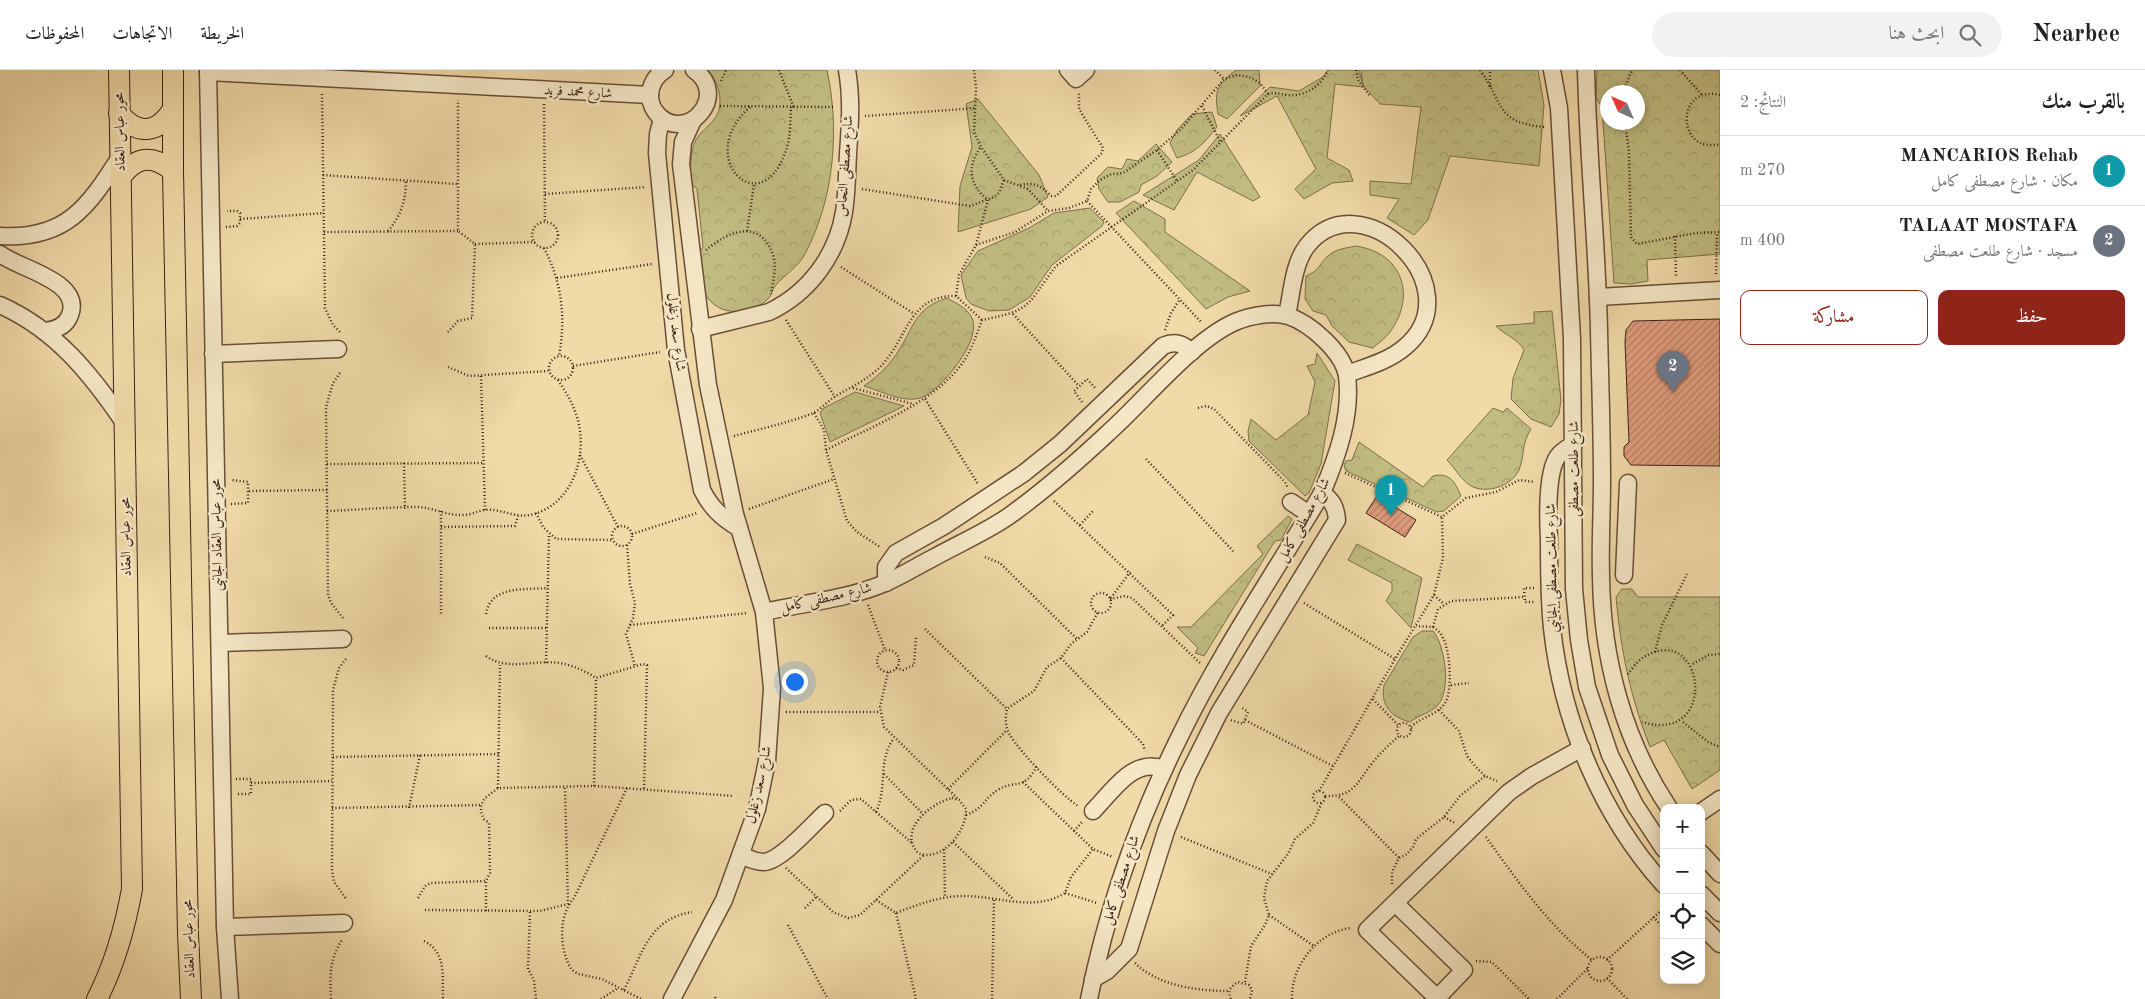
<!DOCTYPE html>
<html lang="ar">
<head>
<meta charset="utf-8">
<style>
  body { margin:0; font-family:"Old Standard TT",Amiri,serif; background:#f2f2f2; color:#222; direction:rtl }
  .controls { position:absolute; right:15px; bottom:15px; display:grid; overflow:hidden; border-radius:10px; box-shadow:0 2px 12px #0003 }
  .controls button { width:45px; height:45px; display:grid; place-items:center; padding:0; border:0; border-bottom:1px solid #e0e0e0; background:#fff; color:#222; font:25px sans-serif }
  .compass { position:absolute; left:1600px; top:15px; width:45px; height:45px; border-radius:50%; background:#fff; box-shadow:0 2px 12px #0003; rotate:315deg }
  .you { position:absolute; left:794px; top:611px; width:18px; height:18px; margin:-12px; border:4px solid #fff; border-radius:50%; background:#1a73e8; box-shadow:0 0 0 8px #1a73e833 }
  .badge { display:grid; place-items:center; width:32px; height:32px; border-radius:50%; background:#8f2418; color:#fff; font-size:16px; font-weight:700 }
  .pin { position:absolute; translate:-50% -41px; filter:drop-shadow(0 1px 2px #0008) }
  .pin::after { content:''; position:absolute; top:26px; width:18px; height:15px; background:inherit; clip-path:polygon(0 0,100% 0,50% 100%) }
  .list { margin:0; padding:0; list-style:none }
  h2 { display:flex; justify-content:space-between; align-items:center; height:65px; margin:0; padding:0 20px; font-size:21px }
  h2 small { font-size:16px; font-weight:400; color:#767676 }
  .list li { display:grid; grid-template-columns:32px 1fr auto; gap:15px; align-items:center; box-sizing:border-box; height:70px; padding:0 20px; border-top:1px solid #e0e0e0 }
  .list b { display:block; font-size:19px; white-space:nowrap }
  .list p { margin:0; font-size:16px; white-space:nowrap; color:#767676 }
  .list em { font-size:16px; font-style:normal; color:#767676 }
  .actions { display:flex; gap:10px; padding:15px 20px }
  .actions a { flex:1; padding:11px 0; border:1px solid #8f2418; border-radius:10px; text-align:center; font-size:18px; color:#8f2418 }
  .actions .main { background:#8f2418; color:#fff }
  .icon { flex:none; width:28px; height:28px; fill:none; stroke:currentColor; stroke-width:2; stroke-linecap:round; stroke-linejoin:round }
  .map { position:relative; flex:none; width:1720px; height:929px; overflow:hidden; direction:ltr }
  header { display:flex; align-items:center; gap:30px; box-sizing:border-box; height:70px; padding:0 25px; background:#fff; border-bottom:1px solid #e0e0e0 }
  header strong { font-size:24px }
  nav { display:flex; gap:28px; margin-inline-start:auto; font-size:18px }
  .search { width:350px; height:45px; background:#f2f2f2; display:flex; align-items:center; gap:12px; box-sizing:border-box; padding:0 18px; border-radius:28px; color:#767676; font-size:19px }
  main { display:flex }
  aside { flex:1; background:#fff }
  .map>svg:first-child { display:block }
  .park { fill:url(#park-crowns); stroke:#7e6f4a; fill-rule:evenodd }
  .building { fill:url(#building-hatch); stroke:#3c2113 }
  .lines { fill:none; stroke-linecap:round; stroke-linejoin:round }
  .minor-casing { stroke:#694f38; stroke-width:19 }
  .major-casing { stroke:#3c2113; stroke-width:22 }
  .path { stroke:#3c2113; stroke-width:2.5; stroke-dasharray:1 2.5; stroke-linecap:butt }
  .minor { stroke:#f5e7c6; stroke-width:16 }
  .major { stroke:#f0daa8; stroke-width:20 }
  .labels { text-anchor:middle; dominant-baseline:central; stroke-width:5; stroke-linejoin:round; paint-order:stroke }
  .street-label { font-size:14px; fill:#3c2113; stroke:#f5e7c6 }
</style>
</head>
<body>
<header>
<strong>Nearbee</strong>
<div class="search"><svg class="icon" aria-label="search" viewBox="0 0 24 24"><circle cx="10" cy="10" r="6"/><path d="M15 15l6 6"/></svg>ابحث هنا</div>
<nav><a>الخريطة</a><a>الاتجاهات</a><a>المحفوظات</a></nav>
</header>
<main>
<aside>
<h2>بالقرب منك<small>النتائج: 2</small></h2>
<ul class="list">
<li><span class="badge" style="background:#0f9aa8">1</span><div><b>MANCARIOS Rehab</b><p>مكان · شارع مصطفى كامل</p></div><em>270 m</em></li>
<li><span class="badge" style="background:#6b7280">2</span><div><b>TALAAT MOSTAFA</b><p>مسجد · شارع طلعت مصطفى</p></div><em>400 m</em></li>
</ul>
<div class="actions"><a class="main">حفظ</a><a>مشاركة</a></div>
</aside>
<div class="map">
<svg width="1720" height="929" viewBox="0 0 1720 929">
  <defs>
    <pattern id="park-crowns" width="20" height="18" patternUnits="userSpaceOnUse" patternTransform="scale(1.25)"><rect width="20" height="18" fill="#c1bd82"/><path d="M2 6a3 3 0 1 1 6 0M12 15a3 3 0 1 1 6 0" fill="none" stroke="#a7a26f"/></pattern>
    <pattern id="building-hatch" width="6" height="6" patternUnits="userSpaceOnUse" patternTransform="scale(1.25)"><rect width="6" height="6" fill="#e09d7d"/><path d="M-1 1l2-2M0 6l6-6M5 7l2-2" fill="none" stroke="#b78065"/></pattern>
  </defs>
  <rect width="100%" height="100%" fill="#f0daa8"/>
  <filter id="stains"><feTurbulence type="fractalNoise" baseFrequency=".004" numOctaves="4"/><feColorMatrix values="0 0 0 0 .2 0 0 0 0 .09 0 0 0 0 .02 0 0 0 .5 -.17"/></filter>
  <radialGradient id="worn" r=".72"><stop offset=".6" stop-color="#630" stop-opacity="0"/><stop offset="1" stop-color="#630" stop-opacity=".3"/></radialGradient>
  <!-- park -->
  <g class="park">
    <path d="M708,0H827C840,60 834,128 806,182C799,197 785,204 775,216C772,220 772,225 768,229C750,245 719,248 705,224C701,217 701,193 699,183L703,177L697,119L690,112C691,99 690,86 694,74C698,62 713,55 718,43C723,29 718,11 708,0Z"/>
    <path d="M1236,0H1259L1260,16L1227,49L1218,44C1214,20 1217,15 1236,0Z"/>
    <polygon points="1328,0 1359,0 1363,15 1361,0 1538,0 1544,35 1539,96 1450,86 1428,150 1414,165 1387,148 1399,129 1370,125 1370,111 1411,114 1421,37 1380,34 1364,17 1335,14 1327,88 1349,100 1353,111 1332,113 1304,129 1295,119 1316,99 1277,26 1240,46 1270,17 1299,21 1323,7"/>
    <path d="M1597,0H1720V184L1647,190L1648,211L1631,214L1614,213L1602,37L1596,28ZM1608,22H1638V52H1608Z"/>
    <polygon points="978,29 1039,105 1048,127 1031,139 958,162 960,116 972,77 966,34"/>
    <path d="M1212,42L1217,57C1205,72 1196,83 1177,88L1170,73L1177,60L1192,44Z"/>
    <polygon points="1220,64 1260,127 1253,131 1197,102 1174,140 1143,125 1199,90"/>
    <polygon points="1156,74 1172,92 1157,106 1141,115 1139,122 1120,132 1108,132 1099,119 1097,108 1108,97 1122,99 1127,89 1138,91"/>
    <polygon points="1134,131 1165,149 1165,162 1250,221 1228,227 1206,239 1116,143"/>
    <polygon points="1090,138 1104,152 1102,156 1052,195 1030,227 1009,240 989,241 971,234 966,228 961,205 978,181 1029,158 1054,143"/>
    <path d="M1355,176C1402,182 1417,225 1390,262C1386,268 1378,273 1373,278L1349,272L1332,256L1326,245L1313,241L1305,229L1306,206C1322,199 1318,194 1329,185C1336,179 1347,178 1355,176Z"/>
    <path d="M947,228C956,233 965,237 971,246C985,268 940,322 920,328C904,333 880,321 864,316C878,306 890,295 899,280C915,255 915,238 947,228Z"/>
    <path d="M1552,241L1561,330L1559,344L1551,357L1531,349L1511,329L1513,308L1524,280C1517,268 1506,266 1496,256L1534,253V242Z"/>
    <polygon points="1317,283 1335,311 1321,394 1309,423 1305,426 1249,371 1248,361 1251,349 1276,370 1308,345 1315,312 1307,296 1315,294"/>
    <polygon points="855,322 904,336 830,372 820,343 824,338"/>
    <path d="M1493,338L1503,342L1507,338L1531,359C1521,374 1525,385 1519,400C1511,417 1486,424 1471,416C1462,411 1454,397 1447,390Z"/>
    <path d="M1359,372L1423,417L1433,406C1450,402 1455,412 1461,426L1444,441L1437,442L1346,401L1344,395L1346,391L1352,390Z"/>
    <polygon points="1288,446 1292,449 1281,470 1275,471 1204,586 1195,583 1198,578 1177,557 1191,557 1263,484 1257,476"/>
    <polygon points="1357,474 1422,508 1411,558 1386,531 1392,521 1392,513 1348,490"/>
    <path d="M1622,519H1632L1638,527H1720V700L1692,719L1664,670L1650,677C1630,626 1621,581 1616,527Z"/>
    <path d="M1422,561H1433C1445,575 1452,621 1437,636C1430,643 1419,645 1410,652C1391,647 1380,635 1384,615L1413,567Z"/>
  </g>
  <!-- building -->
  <g class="building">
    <polygon points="1720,249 1720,396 1631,395 1624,386 1624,377 1629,372 1625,272 1626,260 1633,251"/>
    <polygon points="1377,426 1416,450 1405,467 1366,443"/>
  </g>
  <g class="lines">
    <!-- minor casing -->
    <g class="minor-casing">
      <g id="minor">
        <polyline points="208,0 225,857 230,929"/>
        <path d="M665,0C656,5 650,15 650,26C650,33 654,41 659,46C688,73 730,25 694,0"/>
        <polyline points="1068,0 1076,9 1086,0"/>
        <polyline points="1552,0 1559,38 1572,269 1574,519 1579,570 1587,617 1610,685 1635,735 1664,779"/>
        <path d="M1586,0C1588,87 1597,173 1599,260C1600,310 1602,361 1602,411C1602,443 1600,474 1601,506C1602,588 1623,669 1669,738"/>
        <polyline points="208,2 650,25"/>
        <path d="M662,49L658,64L657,83L676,280L702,420C711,438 722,448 739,458"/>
        <path d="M0,166C66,170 88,137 120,87"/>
        <path d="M0,184C19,199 83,211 70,245C66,256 56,260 45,261"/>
        <polyline points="1598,227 1720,220"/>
        <path d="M0,235C56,260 91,304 125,354"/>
        <path d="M1287,245C1292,223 1293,194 1307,176C1362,107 1475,218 1405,277C1389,291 1366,297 1347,304"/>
        <path d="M700,259L769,242C809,223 837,185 844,142C847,123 847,103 848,84C850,56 852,28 847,0"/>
        <polyline points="213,284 338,279"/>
        <path d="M1574,374C1569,377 1563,380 1559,385C1546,399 1548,451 1549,470C1549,499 1549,529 1552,558C1562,651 1601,745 1664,815"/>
        <polyline points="1291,432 1309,444"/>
        <polyline points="1624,505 1628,413"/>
        <path d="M886,513V497L896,483L944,456L1024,403L1060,374L1163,276C1175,271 1182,273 1192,282"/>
        <path d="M764,542C804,533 848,529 885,513C902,506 917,496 933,488C958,474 986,462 1009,446C1044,421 1077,392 1108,363C1144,331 1192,271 1235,252C1249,246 1274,241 1288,246C1310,253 1343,282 1347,306C1352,346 1337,387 1322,423C1274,504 1220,583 1179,668C1138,751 1107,838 1089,929"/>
        <polyline points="220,573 343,569"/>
        <path d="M1093,741C1113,721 1133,687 1164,699"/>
        <polyline points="1701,742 1720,729"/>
        <polyline points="1701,783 1720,804"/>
        <path d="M742,785C749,789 756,792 764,792C781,791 811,756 825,743"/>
        <polyline points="1701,824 1720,843"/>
        <polyline points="1395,833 1464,900 1439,926 1434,925 1367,860 1509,722 1532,706 1582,678"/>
        <polyline points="1701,855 1720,874"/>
        <polyline points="225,857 344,853"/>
        <path d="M1093,909L1107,901L1129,879L1166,761L1188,705L1219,643L1337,450C1336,437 1332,430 1322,423"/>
        <polyline points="672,929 724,830 757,739 767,691 772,618 764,542 735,444 708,315 681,94 683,72 693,50"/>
      </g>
    </g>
    <!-- major casing -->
    <g class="major-casing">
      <g id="major">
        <polyline points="173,0 173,101 188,864 191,929"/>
        <path d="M119,43C137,66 158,64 173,39"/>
        <path d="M120,108C136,86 152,84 173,101"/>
        <path d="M97,929C115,894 125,858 132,819L119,0"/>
      </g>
    </g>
    <!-- path -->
    <g class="path">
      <polyline points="779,0 794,38"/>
      <polyline points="974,0 976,18 974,62 981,77 1004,110 1028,119 1048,141"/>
      <polyline points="1215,0 1224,9"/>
      <polyline points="1356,0 1358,10 1370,26"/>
      <path d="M1480,0C1504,33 1495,53 1545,57"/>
      <polyline points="1680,0 1702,25"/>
      <polyline points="721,11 726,0"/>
      <polyline points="1490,17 1490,0"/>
      <polyline points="1623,22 1632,0"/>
      <polyline points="322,24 325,238 333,255 340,262"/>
      <path d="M1720,25C1675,14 1676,85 1720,74"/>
      <polyline points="544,34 545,152"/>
      <polyline points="720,36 835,37"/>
      <polyline points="1202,36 1221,73"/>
      <path d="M750,37C693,87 760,153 785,83C791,69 790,52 791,37"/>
      <polyline points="865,46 976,38"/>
      <polyline points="1625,52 1629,81 1631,167 1637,174 1696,163 1720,162"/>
      <path d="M980,78C967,97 969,115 988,130"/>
      <polyline points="1157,80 1177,111"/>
      <polyline points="323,105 458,114"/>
      <path d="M1020,115C1034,112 1041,115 1051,126H1056L1102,83L1103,78L1079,39V23"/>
      <polyline points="862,119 970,136 994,127 999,123 1004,110"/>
      <polyline points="545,124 646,117"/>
      <polyline points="1087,131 1202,253"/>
      <polyline points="240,149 324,143"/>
      <circle cx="545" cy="165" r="13"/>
      <polyline points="226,157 237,156 240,153 240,143 237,141 227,141"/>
      <path d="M388,161C401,146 406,130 406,110"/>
      <polyline points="747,161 754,115"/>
      <polyline points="324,162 458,161"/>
      <polyline points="1675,166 1676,207"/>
      <polyline points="475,174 535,172"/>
      <polyline points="976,175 1015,162 1048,141 1069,138 1087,131 1091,119 1100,110 1111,104 1123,103 1157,80 1181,59 1224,9 1237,5 1249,7 1260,13 1268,24"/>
      <path d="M544,178C562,213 566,247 559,286"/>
      <path d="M706,180C727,162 760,147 773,185C777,197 773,211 771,224"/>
      <polyline points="841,197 913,243"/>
      <polyline points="1716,204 1717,162"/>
      <polyline points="557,208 652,194"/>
      <polyline points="956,226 959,205 976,175 988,130"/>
      <polyline points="1013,244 1079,316"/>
      <polyline points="786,250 835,327"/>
      <polyline points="1165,260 1171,243 1180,229"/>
      <polyline points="448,262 458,251 472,248 475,174 458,161 458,30"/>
      <circle cx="561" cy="298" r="12"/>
      <polyline points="573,296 660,282"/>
      <polyline points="448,297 469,306 548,301"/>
      <polyline points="340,303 333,313 326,337 328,525 331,533 343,548"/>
      <polyline points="481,306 485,440"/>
      <polyline points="853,318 913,334"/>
      <polyline points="925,329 978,414"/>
      <polyline points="1082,332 1074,321 1087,309 1096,319"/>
      <polyline points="1198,338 1206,336 1214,339 1285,412 1288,418"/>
      <polyline points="814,343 824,360 826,380 847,451 857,462 880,477"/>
      <path d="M734,366C760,359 787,353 811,344C819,341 826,333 833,328C848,318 864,312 878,299C908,271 907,225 956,226L982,250"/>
      <path d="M826,380C868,358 932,334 961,295C971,282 976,266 982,250C1034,240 1026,235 1056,196L1193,100L1268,24C1276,22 1279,24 1287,25C1305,27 1321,16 1328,0"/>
      <polyline points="580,385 618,457"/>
      <polyline points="1146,389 1234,482"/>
      <polyline points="404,393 405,439"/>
      <polyline points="327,394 484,393"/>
      <polyline points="1345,403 1442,447 1466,428 1496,422 1519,410 1535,412"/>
      <polyline points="249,421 327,420"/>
      <polyline points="1054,431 1173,545 1162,556"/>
      <polyline points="231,434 248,433 248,412 232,410"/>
      <polyline points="749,439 834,409"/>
      <path d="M327,441C357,440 388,437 418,437C434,438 448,446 463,445C471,445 477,441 485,440C500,438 514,448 530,445C572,436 589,386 577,347C573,334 566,322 558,310"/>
      <polyline points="441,441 441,544"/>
      <polyline points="536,443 543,457 556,469 613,470"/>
      <polyline points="1080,455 1093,441"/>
      <circle cx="622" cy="466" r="10"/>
      <polyline points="441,457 515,456 518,446"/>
      <polyline points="632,464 697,443"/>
      <polyline points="627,475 630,514 635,533 633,548 626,564 635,596"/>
      <polyline points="985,487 1000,493 1077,569"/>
      <polyline points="1534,518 1524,518 1525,532 1534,532"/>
      <circle cx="1101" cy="533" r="10"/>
      <polyline points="1434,525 1444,534"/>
      <polyline points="1111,528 1130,502"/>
      <polyline points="1110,529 1125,526 1132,528 1201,594"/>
      <polyline points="1304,533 1395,589"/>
      <polyline points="868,535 885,580"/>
      <path d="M486,544C491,515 524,520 548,518"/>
      <polyline points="630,555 748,543"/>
      <polyline points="1433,557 1438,539 1451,531 1524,527"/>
      <polyline points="489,558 547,558"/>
      <path d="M925,559L1007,639C1005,648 1005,657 1010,665C1020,682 1061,725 1078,736"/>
      <circle cx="888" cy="591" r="11"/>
      <polyline points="1655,582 1662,555 1687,504"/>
      <path d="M486,586C509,602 533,589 559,593C573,595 585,601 596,608L643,594L647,595L644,720"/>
      <polyline points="1061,588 1143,674 1145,681"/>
      <polyline points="346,589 339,598 333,620 332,801 334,812 347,830"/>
      <polyline points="546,593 549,464"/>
      <polyline points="1693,594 1708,585 1720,584"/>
      <polyline points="896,598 903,600 914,595 916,567"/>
      <polyline points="888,602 880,637 884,657 958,729"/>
      <path d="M1628,604C1632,599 1637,591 1644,587C1705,550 1720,676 1642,652"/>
      <polyline points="1451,615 1469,613"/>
      <polyline points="1373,629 1398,655"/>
      <polyline points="1008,638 1034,621 1047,597 1061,588 1071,574 1087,562 1098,542"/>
      <polyline points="1439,640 1459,661 1467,686 1475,696 1485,706 1497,711"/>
      <polyline points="786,642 880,642"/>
      <polyline points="1231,650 1243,654 1248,642 1241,637"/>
      <polyline points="1245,650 1333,696"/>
      <polyline points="1683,652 1708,672 1720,677"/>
      <circle cx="1404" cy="660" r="7"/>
      <path d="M1411,657C1421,647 1437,645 1445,633C1453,621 1450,580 1443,568C1441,563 1437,560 1433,557L1416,556"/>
      <polyline points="333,687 499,684"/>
      <polyline points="884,704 923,744"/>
      <polyline points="236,709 251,709 251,724 238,724"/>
      <polyline points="1023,712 1093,779 1113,787"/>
      <polyline points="251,713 332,711"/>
      <polyline points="594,716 596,608"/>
      <polyline points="498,718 500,595"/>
      <path d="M627,718L574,828C558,845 559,881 572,900L578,904L602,909L641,929"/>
      <polyline points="948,719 1007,660"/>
      <polyline points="1319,721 1395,589 1434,525 1443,488 1442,447"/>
      <circle cx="1319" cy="727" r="6"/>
      <path d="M1325,726C1355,727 1357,712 1373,692C1381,682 1390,674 1399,666"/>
      <polyline points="1339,727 1399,788"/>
      <path d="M952,728L959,730L966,739C967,761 942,793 918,783C897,760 931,733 952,728Z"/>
      <polyline points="332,738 481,735"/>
      <polyline points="409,738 420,685"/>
      <polyline points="840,741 851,730 861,729 912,773"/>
      <path d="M876,742C888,717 877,691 894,668"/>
      <path d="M966,745C985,738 984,728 998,720C1015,709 1023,722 1037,696"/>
      <polyline points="1444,747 1455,753"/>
      <polyline points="1074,761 1083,751"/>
      <polyline points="1181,767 1272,804"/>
      <path d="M1486,767C1518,812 1549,856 1592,890"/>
      <polyline points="953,772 1013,829"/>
      <polyline points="944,779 945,827"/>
      <polyline points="786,798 833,842 848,848 860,845 924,785"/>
      <polyline points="1392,814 1392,802 1399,788 1407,784 1413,777 1416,769 1444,747 1460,726 1485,706"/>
      <polyline points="1065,823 1097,833"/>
      <polyline points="418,828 425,816 431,813 486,811"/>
      <path d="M876,830L896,843C917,835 937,827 960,826C997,825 1033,843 1065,823L1071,807L1093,779"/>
      <polyline points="805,838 816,827"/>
      <polyline points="425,840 540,841 568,834 565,718"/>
      <polyline points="486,841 486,811 490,803 489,753 484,749 481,742 481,735 485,728 498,718 594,716 734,726"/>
      <polyline points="530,842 528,899 534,910 536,929"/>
      <polyline points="896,843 916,929"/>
      <polyline points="1269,845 1314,876"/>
      <polyline points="1653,847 1664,858"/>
      <polyline points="788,855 828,929"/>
      <path d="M424,871C447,883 442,906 443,929"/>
      <circle cx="1600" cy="899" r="12"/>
      <polyline points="1607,890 1664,838"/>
      <polyline points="1476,891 1492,892 1529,929"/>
      <path d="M1135,893C1158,916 1198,921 1229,921"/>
      <polyline points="1607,908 1627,929"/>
      <polyline points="1245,912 1251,876 1265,855 1269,845 1264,828 1267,811 1288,784 1295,769 1313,753 1322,732"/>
      <path d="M624,920C642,885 648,849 692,842"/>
      <polyline points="715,927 716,929"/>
      <path d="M331,929C330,906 329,890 342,870"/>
      <polyline points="601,929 618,918"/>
      <polyline points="992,929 994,828"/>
      <path d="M1231,929C1227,921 1231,916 1238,912L1249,915L1252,920L1250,929"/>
      <path d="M1292,929C1291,896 1317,862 1351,858"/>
      <polyline points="1557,929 1588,898"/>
    </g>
    <!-- minor -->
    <use href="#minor" class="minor"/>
    <!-- major -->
    <use href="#major" class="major"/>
  </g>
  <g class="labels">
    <!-- street labels -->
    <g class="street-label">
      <text transform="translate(578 22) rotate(3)">شارع محمد فريد</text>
      <text transform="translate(120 62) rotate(-91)">محور عباس العقاد</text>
      <text transform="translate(845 96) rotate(-86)">شارع مصطفى النحاس</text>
      <text transform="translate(676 262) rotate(83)">شارع سعد زغلول</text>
      <text transform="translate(1574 399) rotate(-90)">شارع طلعت مصطفى</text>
      <text transform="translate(1304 450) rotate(-61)">شارع مصطفى كامل</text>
      <text transform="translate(217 465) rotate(-91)">محور عباس العقاد الجانبى</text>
      <text transform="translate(126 467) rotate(-91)">محور عباس العقاد</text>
      <text transform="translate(1552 498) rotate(-91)">شارع طلعت مصطفى الجانبي</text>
      <text transform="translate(826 528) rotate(-13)">شارع مصطفى كامل</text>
      <text transform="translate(759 715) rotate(-78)">شارع سعد زغلول</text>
      <text transform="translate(1121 810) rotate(-72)">شارع مصطفى كامل</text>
      <text transform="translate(189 869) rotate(-92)">محور عباس العقاد</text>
    </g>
  </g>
  <rect width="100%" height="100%" filter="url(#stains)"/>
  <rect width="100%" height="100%" fill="url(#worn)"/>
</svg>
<div class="controls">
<button>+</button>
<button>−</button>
<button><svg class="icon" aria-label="locate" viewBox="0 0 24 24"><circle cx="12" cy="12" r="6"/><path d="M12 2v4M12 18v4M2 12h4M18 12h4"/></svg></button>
<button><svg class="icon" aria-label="layers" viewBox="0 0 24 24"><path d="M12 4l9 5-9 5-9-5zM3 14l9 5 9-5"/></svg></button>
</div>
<svg class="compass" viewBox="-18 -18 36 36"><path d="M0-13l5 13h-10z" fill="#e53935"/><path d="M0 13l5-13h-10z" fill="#767676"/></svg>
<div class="you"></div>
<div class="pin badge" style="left:1391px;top:446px;background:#0f9aa8">1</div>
<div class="pin badge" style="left:1673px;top:322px;background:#6b7280">2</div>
</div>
</main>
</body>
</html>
